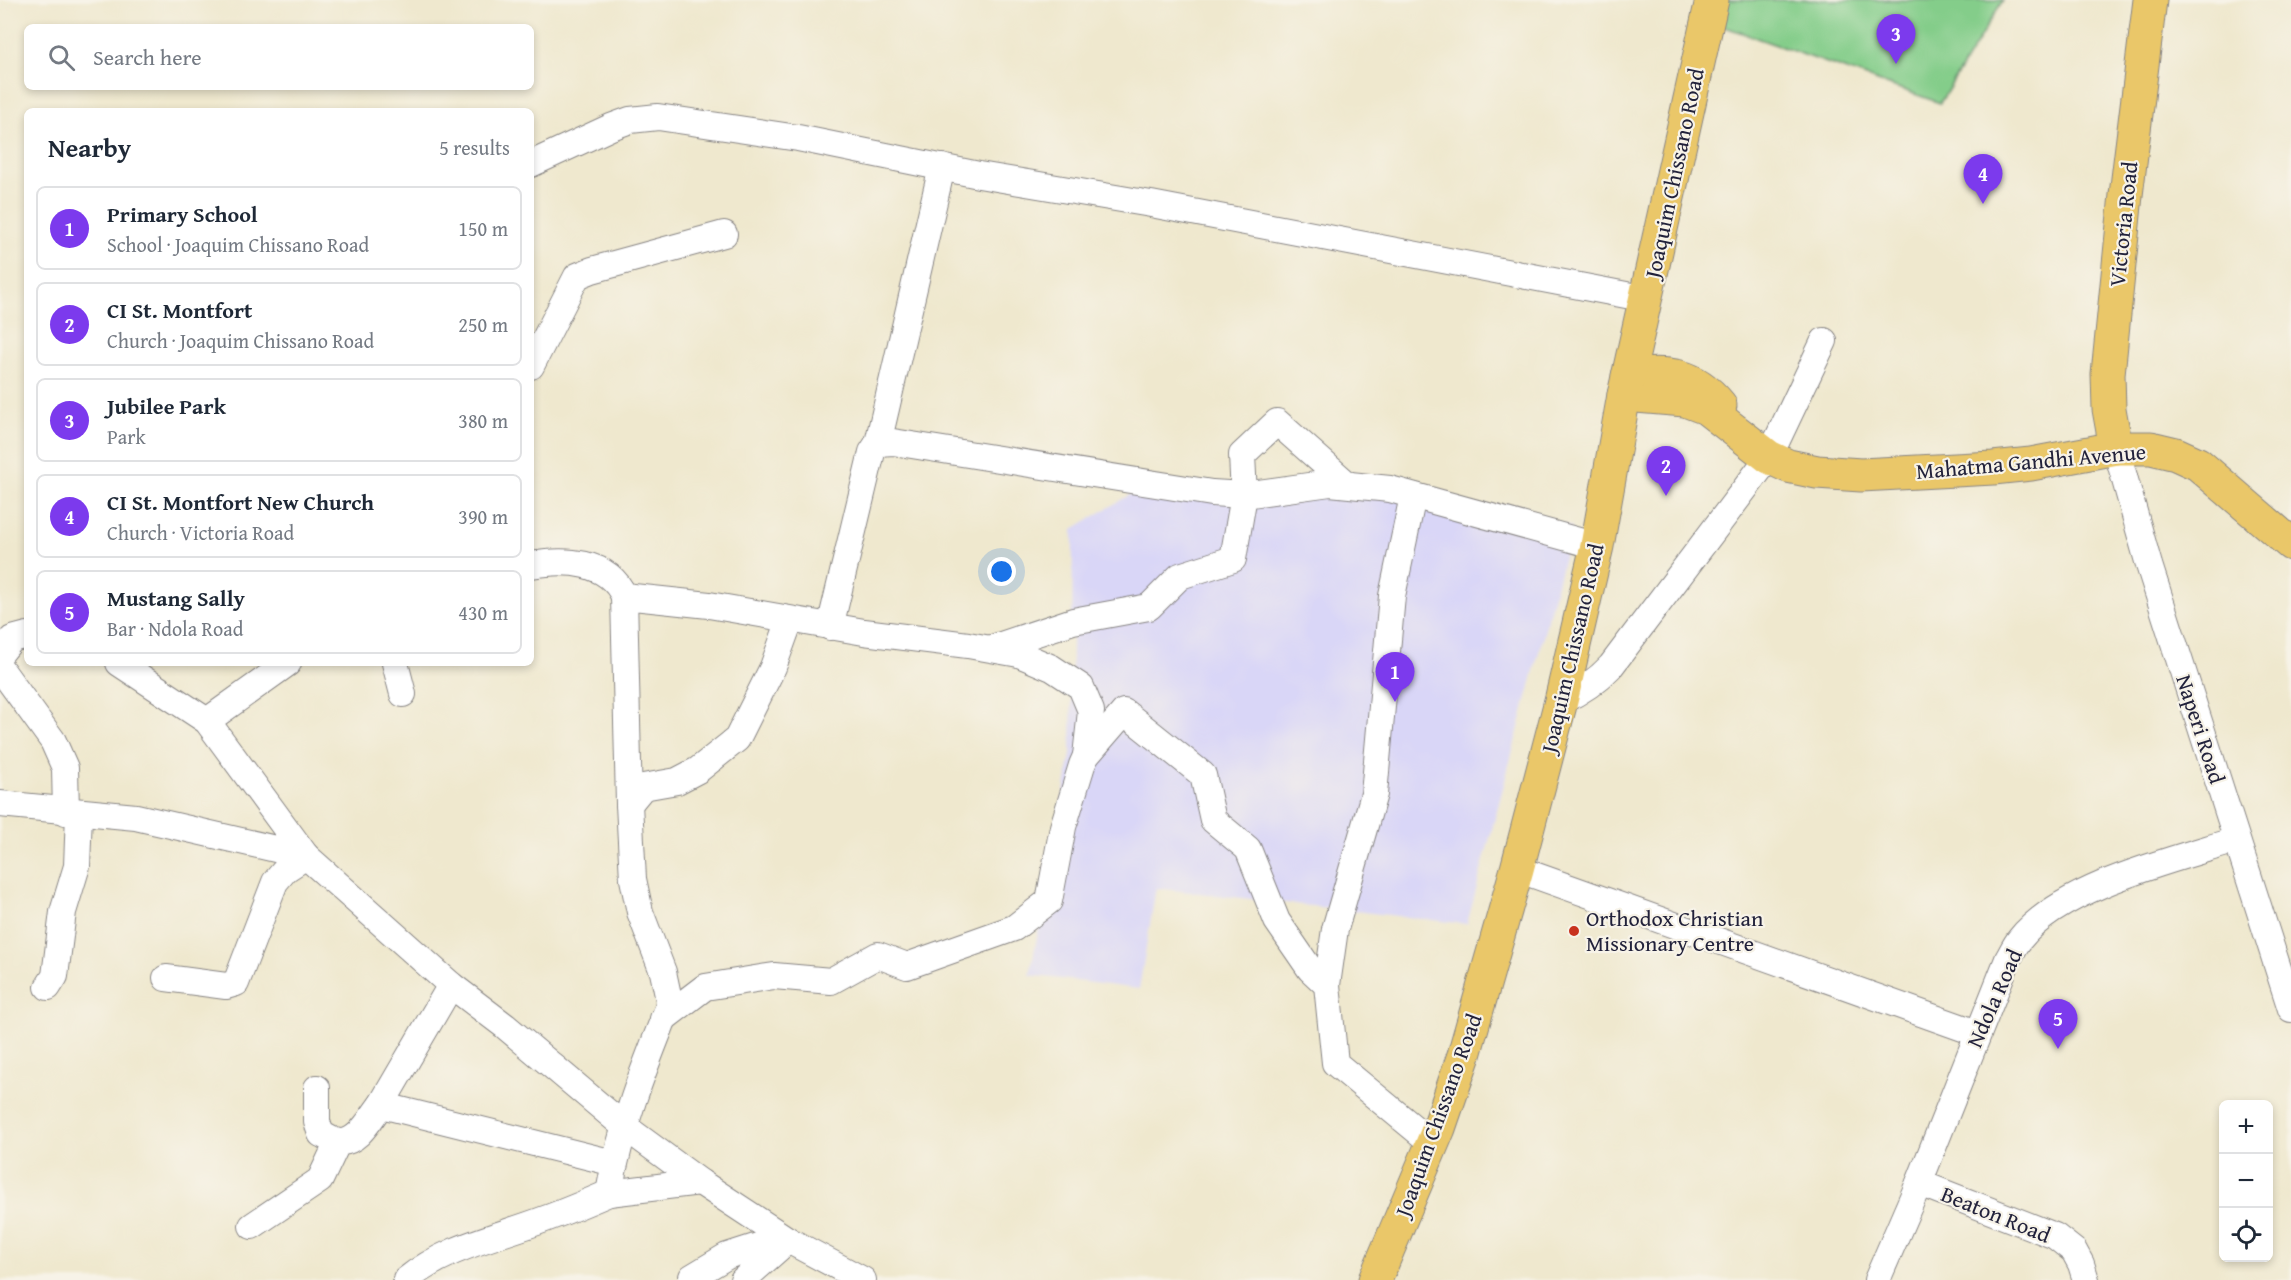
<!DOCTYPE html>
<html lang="en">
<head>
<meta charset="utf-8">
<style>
  body { margin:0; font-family:"Gentium Book Plus",serif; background:#f6f6f7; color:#1f2937 }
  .controls { position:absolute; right:18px; bottom:18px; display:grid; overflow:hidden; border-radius:9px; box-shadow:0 3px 9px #0003 }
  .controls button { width:54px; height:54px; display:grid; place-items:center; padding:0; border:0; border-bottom:2px solid #e0e1e3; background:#fff; color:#1f2937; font:30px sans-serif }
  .you { position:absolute; left:1002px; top:572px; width:21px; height:21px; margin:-15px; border:4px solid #fff; border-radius:50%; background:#1a73e8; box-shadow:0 0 0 9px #1a73e833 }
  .badge { display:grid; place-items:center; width:39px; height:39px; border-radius:50%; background:#7c3aed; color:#fff; font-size:20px; font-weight:700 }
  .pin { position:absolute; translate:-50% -50px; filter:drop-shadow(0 2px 3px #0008) }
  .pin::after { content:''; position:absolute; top:32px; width:21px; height:18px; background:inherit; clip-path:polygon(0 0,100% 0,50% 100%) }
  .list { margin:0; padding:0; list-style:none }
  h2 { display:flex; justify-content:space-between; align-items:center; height:78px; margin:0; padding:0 24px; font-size:26px }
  h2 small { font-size:20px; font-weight:400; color:#747a83 }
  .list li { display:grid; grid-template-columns:39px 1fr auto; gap:18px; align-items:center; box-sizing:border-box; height:84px; margin:0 12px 12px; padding:0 12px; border:2px solid #e0e1e3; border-radius:9px }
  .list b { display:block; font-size:22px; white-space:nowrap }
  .list p { margin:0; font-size:20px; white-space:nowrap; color:#747a83 }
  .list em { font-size:20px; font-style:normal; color:#747a83 }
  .icon { flex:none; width:33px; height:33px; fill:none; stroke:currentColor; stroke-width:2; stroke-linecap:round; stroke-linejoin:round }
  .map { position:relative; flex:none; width:2291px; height:1280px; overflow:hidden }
  .search { position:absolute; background:#fff; box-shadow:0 3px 9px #0003; left:24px; top:24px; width:510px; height:66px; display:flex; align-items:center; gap:15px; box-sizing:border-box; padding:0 21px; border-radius:9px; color:#747a83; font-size:22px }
  .panel { position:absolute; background:#fff; box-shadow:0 3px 9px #0003; left:24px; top:108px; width:510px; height:558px; border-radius:9px }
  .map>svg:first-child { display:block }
  .built { fill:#d9d6f7 }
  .green { fill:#84cd8a; stroke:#537862; stroke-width:1.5 }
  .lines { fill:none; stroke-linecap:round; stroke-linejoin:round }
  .minor-casing { stroke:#888584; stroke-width:28 }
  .major-casing { stroke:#888584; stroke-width:35 }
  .highway-casing { stroke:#888584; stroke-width:35 }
  .minor { stroke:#fff; stroke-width:26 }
  .major { stroke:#eac769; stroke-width:33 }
  .highway { stroke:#eac769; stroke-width:33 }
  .poi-dot { fill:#c8321e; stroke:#f7f3e8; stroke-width:2 }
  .labels { text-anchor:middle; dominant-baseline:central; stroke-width:4.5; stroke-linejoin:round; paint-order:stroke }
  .street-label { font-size:22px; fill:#22223b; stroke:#f7f3e8 }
  .poi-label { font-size:22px; fill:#22223b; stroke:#f7f3e8; text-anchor:start }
</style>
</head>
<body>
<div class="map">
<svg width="2291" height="1280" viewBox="0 0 2291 1280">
  <rect width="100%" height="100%" fill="#f7f3e8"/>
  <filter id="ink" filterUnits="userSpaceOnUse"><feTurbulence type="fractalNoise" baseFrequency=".0167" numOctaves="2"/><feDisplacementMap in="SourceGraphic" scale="12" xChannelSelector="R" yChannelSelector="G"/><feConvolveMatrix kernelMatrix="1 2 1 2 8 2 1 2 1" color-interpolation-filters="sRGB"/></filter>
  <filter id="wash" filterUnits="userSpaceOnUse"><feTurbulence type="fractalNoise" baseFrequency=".008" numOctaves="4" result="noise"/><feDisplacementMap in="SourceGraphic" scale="24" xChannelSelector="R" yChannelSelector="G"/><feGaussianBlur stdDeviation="1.35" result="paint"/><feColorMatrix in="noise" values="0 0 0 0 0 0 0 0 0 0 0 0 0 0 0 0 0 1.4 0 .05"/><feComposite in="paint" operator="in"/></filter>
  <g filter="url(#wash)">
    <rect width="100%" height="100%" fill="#efe8ce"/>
    <!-- built -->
    <polygon class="built" points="1376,483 1572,527 1467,924 1156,888 1139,989 1030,975 1071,754 1073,529 1134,492"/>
    <!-- green -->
    <polygon class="green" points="1722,0 2003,0 1940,103 1717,24"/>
  </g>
  <g filter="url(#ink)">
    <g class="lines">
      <!-- minor casing -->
      <g class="minor-casing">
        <g id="minor">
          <polyline points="531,164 611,127 630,120 658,117 798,138 979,175 1151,204 1647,299"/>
          <polyline points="531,366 577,276 592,270 724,234"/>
          <polyline points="878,443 942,167"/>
          <polyline points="2116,448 2149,565 2291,1009"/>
          <path d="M531,565C565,559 608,560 624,596"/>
          <polyline points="830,627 872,452 878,443 893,442 1212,493 1244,495 1330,483 1390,489 1597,546"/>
          <polyline points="992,648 1073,621 1149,607 1180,576 1233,559 1244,495 1242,455 1277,422 1347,484"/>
          <polyline points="0,654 12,639 27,635"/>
          <polyline points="119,663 207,721 306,856 451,985 505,1026 625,1127 700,1182 788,1240 863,1280"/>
          <polyline points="395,663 403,694"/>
          <polyline points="0,668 53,741 65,768 66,812"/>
          <path d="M1561,701C1581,692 1596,682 1611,666L1769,457L1824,341"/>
          <polyline points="207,721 288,663"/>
          <polyline points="0,804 136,817 306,856"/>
          <polyline points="629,804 643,787 677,781 698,770 737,739 773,667 790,620"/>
          <polyline points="1517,869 1977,1033"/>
          <polyline points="166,978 226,986 236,983 275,882 286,869 306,856"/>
          <polyline points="451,985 381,1105 614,1163"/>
          <polyline points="1327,985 1335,929 1374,794 1392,596 1413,496"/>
          <polyline points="48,987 55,976 63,912 77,866 79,813"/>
          <polyline points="663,1019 705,987 774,976 831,981 878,955 907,966 1014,928 1049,901 1063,827 1082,765 1086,756 1124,712 1203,775 1213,820 1248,849 1277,921 1310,969 1327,985 1335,1063 1432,1143"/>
          <path d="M317,1088V1122L321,1134C327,1137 333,1141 339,1142C358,1144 371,1117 381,1105"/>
          <path d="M700,1182L609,1193C620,1128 644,1068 668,1008L669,1000L663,972L640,912L633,879L629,804L624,596L709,605L864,632L968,645L1019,654L1052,668L1081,687L1091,711L1086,756"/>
          <polyline points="1919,1183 2055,1236 2074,1251 2081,1264 2086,1280"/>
          <polyline points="252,1226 320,1180 338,1142"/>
          <polyline points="692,1277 727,1256 761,1245 788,1240 743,1280"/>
          <path d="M406,1280C448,1246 495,1238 545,1219C567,1211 588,1202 609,1193"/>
          <path d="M1877,1280L1919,1183L2008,959C2012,952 2015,945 2020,939C2062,886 2173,860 2236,840"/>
        </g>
      </g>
      <!-- major casing -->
      <g class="major-casing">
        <g id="major">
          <path d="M1628,376C1668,372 1693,372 1720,405"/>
          <polyline points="1624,395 1685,400 1706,408 1769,457 1788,466 1817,472 1861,475 1993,468 2031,464 2116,448 2151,448 2176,454 2198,464 2291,544"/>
          <polyline points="2116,448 2109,409 2108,374 2126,195 2150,0"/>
        </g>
      </g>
      <!-- highway casing -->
      <g class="highway-casing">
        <polyline id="highway" points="1375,1280 1439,1128 1464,1055 1517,869 1561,701 1597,546 1624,395 1712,0"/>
      </g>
      <!-- minor -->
      <use href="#minor" class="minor"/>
      <!-- major -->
      <use href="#major" class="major"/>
      <!-- highway -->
      <use href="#highway" class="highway"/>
    </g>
  </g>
  <!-- markers -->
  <circle class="poi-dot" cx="1574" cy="931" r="6"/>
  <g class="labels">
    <!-- street labels -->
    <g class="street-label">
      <text transform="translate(1674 173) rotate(-78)">Joaquim Chissano Road</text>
      <text transform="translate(2123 224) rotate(-84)">Victoria Road</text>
      <text transform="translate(2031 461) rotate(-5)">Mahatma Gandhi Avenue</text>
      <text transform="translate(1572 648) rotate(-77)">Joaquim Chissano Road</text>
      <text transform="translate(2201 729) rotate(72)">Naperi Road</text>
      <text transform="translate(1994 998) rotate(-66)">Ndola Road</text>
      <text transform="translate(1438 1115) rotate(-70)">Joaquim Chissano Road</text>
      <text transform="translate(1996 1214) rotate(22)">Beaton Road</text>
    </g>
    <!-- poi labels -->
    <g class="poi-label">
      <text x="1586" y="918">Orthodox Christian<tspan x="1586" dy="25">Missionary Centre</tspan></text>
    </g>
  </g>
</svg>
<div class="controls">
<button>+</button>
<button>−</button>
<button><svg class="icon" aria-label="locate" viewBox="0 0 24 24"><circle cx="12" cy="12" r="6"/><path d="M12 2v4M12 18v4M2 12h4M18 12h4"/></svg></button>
</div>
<div class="you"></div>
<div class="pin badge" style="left:1395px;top:702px">1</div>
<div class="pin badge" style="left:1666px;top:496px">2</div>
<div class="pin badge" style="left:1896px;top:64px">3</div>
<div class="pin badge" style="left:1983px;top:204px">4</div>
<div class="pin badge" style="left:2058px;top:1049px">5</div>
<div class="search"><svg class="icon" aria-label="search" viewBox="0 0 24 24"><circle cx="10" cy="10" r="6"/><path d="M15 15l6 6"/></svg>Search here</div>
<section class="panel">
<h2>Nearby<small>5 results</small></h2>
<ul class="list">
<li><span class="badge">1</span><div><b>Primary School</b><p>School · Joaquim Chissano Road</p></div><em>150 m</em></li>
<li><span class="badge">2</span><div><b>CI St. Montfort</b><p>Church · Joaquim Chissano Road</p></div><em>250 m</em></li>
<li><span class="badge">3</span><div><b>Jubilee Park</b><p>Park</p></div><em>380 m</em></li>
<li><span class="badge">4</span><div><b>CI St. Montfort New Church</b><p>Church · Victoria Road</p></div><em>390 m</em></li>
<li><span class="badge">5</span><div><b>Mustang Sally</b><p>Bar · Ndola Road</p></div><em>430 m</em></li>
</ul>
</section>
</div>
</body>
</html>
